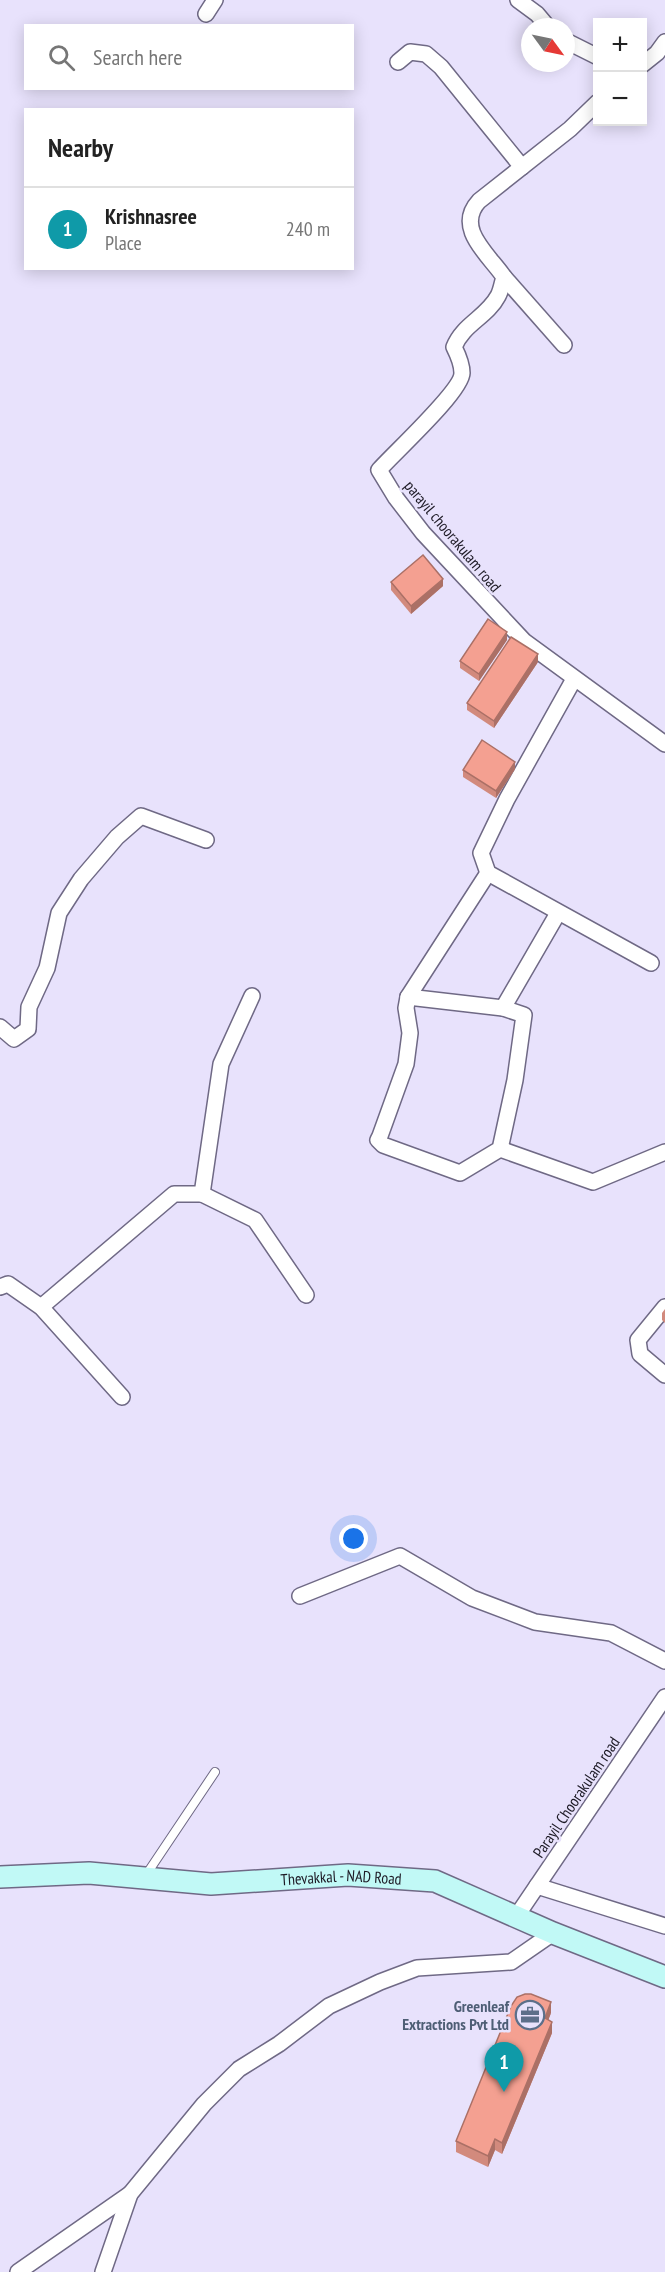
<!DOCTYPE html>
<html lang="en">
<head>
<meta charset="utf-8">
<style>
  body { margin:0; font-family:"PT Sans Narrow",sans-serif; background:#f6f6f6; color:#222 }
  .controls { position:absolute; right:18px; top:18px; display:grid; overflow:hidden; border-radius:0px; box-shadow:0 3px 15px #0003 }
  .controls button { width:54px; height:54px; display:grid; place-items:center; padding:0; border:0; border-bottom:2px solid #e0e0e0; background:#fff; color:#222; font:30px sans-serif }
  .compass { position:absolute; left:521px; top:18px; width:54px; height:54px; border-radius:50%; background:#fff; box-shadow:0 3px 15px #0003; rotate:123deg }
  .you { position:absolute; left:354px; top:1539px; width:21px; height:21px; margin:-15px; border:4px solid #fff; border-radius:50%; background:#1a73e8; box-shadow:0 0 0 9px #1a73e833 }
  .badge { display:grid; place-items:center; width:39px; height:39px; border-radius:50%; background:#a6672e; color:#fff; font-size:20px; font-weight:700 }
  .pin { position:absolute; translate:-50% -50px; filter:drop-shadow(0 2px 3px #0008) }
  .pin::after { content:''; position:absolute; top:32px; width:21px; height:18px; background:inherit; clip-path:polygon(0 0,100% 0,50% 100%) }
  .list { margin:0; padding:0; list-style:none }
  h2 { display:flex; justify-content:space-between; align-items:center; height:78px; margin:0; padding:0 24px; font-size:26px }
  h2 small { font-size:20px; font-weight:400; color:#767676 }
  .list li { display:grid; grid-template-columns:39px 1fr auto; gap:18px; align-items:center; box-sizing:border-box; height:84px; padding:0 24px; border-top:2px solid #e0e0e0 }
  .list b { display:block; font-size:22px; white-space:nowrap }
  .list p { margin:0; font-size:20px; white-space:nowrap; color:#767676 }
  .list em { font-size:20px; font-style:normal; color:#767676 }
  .icon { flex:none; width:33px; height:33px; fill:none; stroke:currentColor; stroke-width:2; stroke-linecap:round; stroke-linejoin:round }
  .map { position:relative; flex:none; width:665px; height:2272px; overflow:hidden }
  .search { position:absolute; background:#fff; box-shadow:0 3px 15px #0003; left:24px; top:24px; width:330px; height:66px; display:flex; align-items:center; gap:15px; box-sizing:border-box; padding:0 21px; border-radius:0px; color:#767676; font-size:22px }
  .panel { position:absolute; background:#fff; box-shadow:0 3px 15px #0003; left:24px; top:108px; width:330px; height:162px; border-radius:0px }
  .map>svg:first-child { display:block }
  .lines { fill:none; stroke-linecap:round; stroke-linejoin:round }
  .service-casing { stroke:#6f6985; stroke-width:10 }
  .minor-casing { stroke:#6f6985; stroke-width:18 }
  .secondary-casing { stroke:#6f6985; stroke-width:24 }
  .service { stroke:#fff; stroke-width:8 }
  .minor { stroke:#fff; stroke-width:15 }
  .secondary { stroke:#c1f9f6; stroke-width:21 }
  .wall { fill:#d28a7d }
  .shaded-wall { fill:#ab7066 }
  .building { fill:#f4a091; stroke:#ab7066; stroke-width:1.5 }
  .labels { text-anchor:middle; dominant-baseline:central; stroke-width:5; stroke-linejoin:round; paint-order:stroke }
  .street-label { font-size:16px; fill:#1d1a25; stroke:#e8e2fc }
  .service-label { font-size:16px; font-weight:bold; fill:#4e5e75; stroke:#e8e2fc; text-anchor:end }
</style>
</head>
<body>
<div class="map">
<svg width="665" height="2272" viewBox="0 0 665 2272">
  <rect width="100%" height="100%" fill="#e8e2fc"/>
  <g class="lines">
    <!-- service casing -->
    <g class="service-casing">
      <polyline id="service" points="146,1875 215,1772"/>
    </g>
    <!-- minor casing -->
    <g class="minor-casing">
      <g id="minor">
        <polyline points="518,0 537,14 548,27"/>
        <polyline points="206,14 215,0"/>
        <polyline points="566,41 598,57"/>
        <polyline points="398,62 410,52 426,54 441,67 522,167"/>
        <polyline points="642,65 657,53 665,42"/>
        <path d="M598,102L570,129L479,201C454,228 489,255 504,277C502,283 501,291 498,296C487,317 463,324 454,347C458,355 462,364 462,373C462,391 394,453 379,470L396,498L423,533L524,641L665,744"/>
        <polyline points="504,277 564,345"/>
        <polyline points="574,679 507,799 481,853 488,873 651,963"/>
        <polyline points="488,873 408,997 406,1008 410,1033 406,1064 380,1136 378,1140 383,1145 460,1173 500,1149 515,1080 524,1015 503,1008"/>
        <polyline points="408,997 503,1008 558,913"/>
        <polyline points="0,1027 14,1039 28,1029 29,1007 47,968 59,913 81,879 117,837 141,816 206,840"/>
        <polyline points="500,1149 593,1182 665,1152"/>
        <polyline points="202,1194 255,1220 306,1295"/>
        <polyline points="0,1287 8,1284 41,1307 122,1397"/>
        <polyline points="41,1307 174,1194 202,1194 221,1064 252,996"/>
        <polyline points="665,1307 638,1340 640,1354 665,1375"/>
        <polyline points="300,1596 400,1556 472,1598 535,1622 611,1633 665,1661"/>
        <polyline points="537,1886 665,1926"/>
        <polyline points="516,1917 665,1697"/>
        <polyline points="18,2272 130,2194"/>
        <polyline points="103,2272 130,2194 204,2104 239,2069 279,2044 329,2006 380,1982 417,1968 511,1962 553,1933"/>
      </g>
    </g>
    <!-- secondary casing -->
    <g class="secondary-casing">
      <g id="secondary">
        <path id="s1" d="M0,1877L89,1873L211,1884L348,1875L435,1881L553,1933L665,1977"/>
      </g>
    </g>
    <!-- service -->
    <use href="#service" class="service"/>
    <!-- minor -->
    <use href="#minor" class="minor"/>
    <!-- secondary -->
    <use href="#secondary" class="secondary"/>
  </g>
  <!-- wall -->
  <g class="wall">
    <polygon points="391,582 443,586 411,614 391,590"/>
    <polygon points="507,640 479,681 460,668 460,661"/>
    <polygon points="538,662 494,728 467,710 467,703"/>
    <polygon points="515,769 496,798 463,777 463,770"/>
    <polygon points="665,1309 665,1323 662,1320 662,1313"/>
    <polygon points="551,2013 548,2020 552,2033 502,2154 495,2150 488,2167 456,2152 456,2141"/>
  </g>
  <!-- shaded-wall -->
  <g class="shaded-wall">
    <polygon points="443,579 443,586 411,614 411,606"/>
    <polygon points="507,632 507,640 479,681 479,674"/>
    <polygon points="538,654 538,662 494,728 494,721"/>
    <polygon points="515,762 515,769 496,798 496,791"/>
    <polygon points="551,2002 551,2013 545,2029 545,2018"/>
    <polygon points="552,2022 552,2033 502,2154 502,2143"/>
    <polygon points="495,2139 495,2150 488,2167 488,2156"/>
  </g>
  <!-- building -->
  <g class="building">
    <polygon points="423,555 443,579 411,606 391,582"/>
    <polygon points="488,619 507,632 479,674 460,661"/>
    <polygon points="511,637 538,654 494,721 467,703"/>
    <polygon points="482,740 515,762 496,791 463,770"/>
    <polygon points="525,1994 531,1994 551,2002 545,2018 552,2022 502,2143 495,2139 488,2156 456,2141 511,2006 517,1997"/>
  </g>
  <!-- icons -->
  <defs>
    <g id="office-ring" transform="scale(1.5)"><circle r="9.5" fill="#e8e2fc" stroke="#5c6f8a" stroke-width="1.5"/><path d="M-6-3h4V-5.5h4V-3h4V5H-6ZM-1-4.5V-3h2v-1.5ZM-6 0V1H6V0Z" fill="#5c6f8a"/></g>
  </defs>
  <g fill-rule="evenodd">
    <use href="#office-ring" x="530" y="2015"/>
  </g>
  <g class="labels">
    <!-- street labels -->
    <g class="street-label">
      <text transform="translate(453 536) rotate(50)">parayil choorakulam road</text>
      <text transform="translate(576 1797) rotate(-56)">Parayil Choorakulam road</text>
      <text stroke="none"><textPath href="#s1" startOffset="342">Thevakkal - NAD Road</textPath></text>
    </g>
    <!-- service labels -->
    <g class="service-label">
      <text x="509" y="2006">Greenleaf<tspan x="509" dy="18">Extractions Pvt Ltd</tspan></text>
    </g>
  </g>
</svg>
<div class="controls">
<button>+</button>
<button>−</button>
</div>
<svg class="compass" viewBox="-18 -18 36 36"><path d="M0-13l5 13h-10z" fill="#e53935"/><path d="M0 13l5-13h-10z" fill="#767676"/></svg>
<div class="you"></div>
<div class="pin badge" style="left:504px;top:2092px;background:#0f9aa8">1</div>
<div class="search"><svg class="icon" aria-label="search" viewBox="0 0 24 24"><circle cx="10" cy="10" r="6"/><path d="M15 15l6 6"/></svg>Search here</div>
<section class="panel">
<h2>Nearby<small></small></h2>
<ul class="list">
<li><span class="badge" style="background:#0f9aa8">1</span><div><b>Krishnasree</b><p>Place</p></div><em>240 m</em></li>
</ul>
</section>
</div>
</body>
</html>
